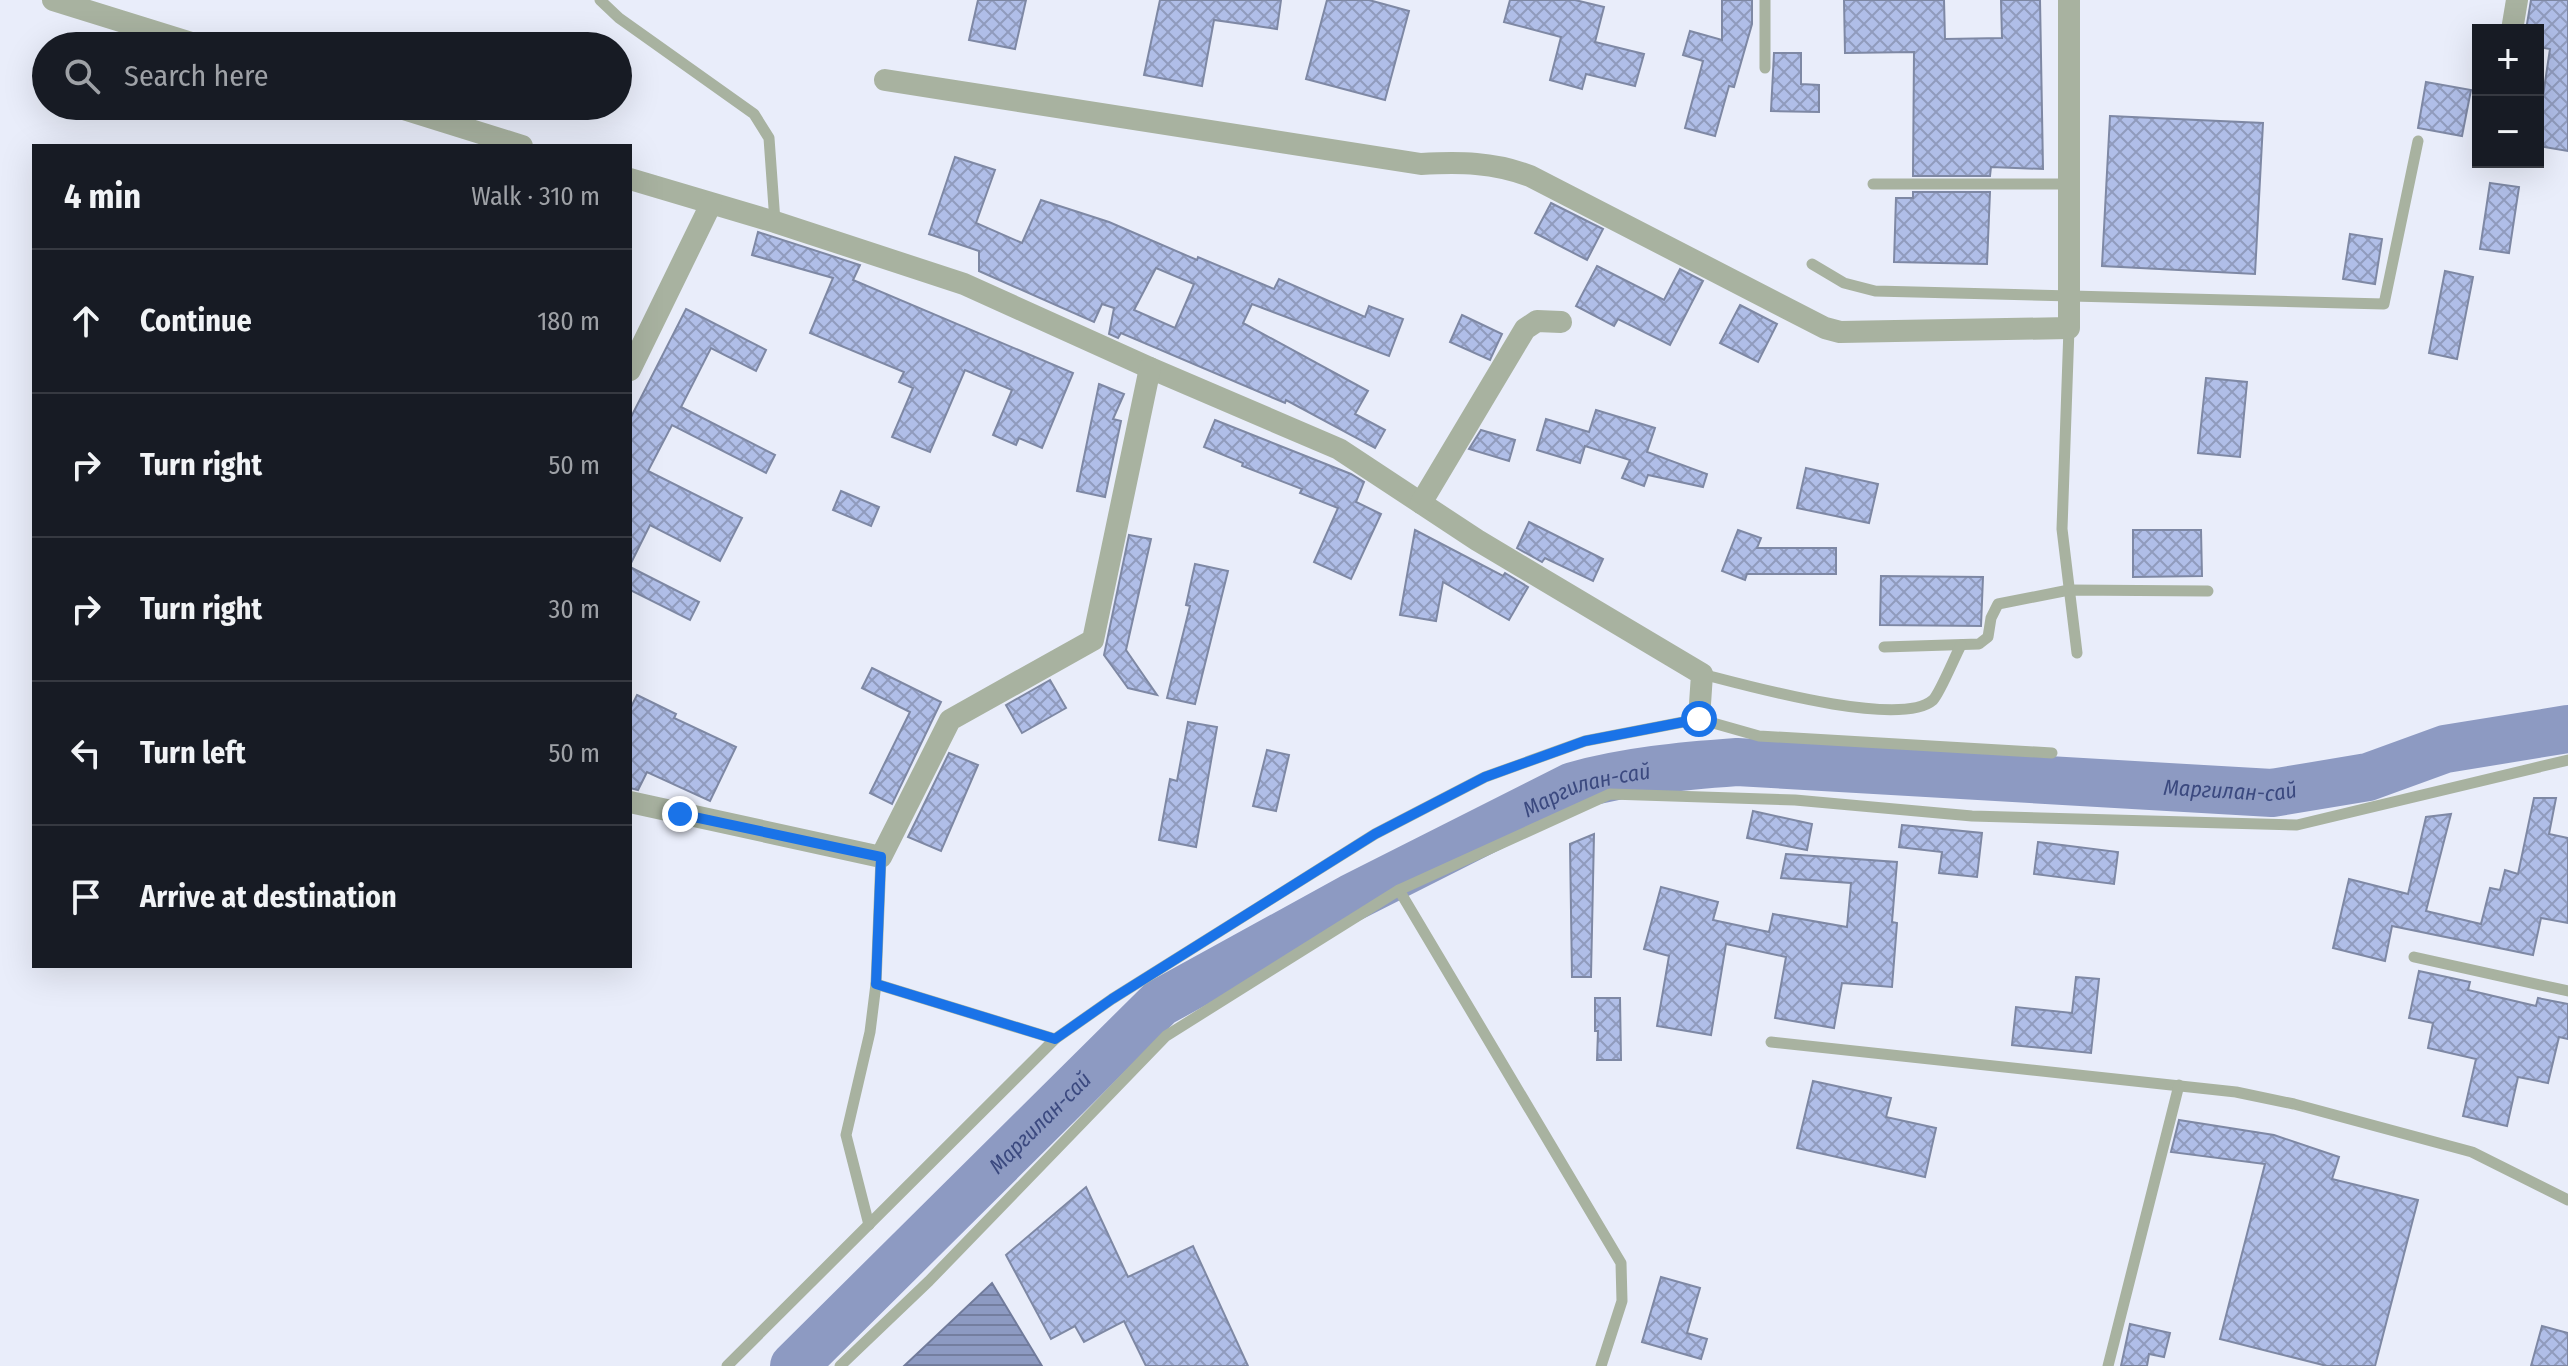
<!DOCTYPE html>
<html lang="en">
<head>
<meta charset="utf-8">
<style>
  body { margin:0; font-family:"Fira Sans Condensed",sans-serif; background:#242831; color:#f1f3f6 }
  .controls { position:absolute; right:24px; top:24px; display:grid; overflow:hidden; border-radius:0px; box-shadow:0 8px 32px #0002 }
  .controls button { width:72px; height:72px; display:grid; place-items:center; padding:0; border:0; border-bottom:2px solid #363941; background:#171b24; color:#f1f3f6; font:40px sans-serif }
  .stop { position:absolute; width:24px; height:24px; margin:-18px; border:6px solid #1a73e8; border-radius:50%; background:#fff }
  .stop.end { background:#1a73e8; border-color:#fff; box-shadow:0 2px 8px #0008 }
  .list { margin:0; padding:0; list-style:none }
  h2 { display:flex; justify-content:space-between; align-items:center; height:104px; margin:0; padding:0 32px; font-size:34px }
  h2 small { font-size:26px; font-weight:400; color:#9ea1a6 }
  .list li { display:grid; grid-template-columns:52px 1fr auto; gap:24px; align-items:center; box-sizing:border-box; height:144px; padding:0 32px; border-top:2px solid #363941 }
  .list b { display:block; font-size:30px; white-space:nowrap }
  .list em { font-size:26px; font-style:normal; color:#9ea1a6 }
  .icon { flex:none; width:44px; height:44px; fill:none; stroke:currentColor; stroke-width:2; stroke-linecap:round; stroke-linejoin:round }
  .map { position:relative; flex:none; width:2568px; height:1366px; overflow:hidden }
  .search { position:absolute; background:#171b24; box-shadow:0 8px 32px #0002; left:32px; top:32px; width:600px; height:88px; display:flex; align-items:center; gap:20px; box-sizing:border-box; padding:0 28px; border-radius:44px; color:#9ea1a6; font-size:30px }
  .panel { position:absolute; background:#171b24; box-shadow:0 8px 32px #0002; left:32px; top:144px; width:600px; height:824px; border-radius:0px }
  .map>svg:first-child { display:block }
  .water { fill:url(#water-rules); stroke:#717b9b; stroke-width:2 }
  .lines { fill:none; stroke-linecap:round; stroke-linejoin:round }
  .river { stroke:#8d9ac2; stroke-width:48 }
  .building { fill:url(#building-cross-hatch); stroke:#7e88a4; stroke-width:2; fill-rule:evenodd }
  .service { stroke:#a8b2a0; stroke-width:11 }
  .minor { stroke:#a8b2a0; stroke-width:22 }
  .route { stroke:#1a73e8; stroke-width:10 }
  .labels { text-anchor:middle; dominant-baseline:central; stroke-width:7; stroke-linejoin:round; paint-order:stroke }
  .water-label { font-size:22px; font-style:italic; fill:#3b497f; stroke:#e9edfa }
</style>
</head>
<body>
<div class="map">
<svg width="2568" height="1366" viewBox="0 0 2568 1366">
  <defs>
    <pattern id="water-rules" width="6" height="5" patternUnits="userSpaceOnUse" patternTransform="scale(2)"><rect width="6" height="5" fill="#8d9ac2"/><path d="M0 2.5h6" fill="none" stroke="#747e9f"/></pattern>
    <pattern id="building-cross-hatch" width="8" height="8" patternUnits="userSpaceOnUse" patternTransform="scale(2)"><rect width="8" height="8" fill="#b0bee8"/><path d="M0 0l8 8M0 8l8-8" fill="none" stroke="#909bbd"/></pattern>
  </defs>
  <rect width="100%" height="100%" fill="#e9edfa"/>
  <!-- water -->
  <polygon class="water" points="992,1283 1042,1366 904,1366"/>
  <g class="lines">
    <!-- river -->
    <path class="river" id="s1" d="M794,1366L1160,1003L1351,898L1573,786C1627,771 1681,766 1737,762L2272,793L2368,777L2445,749L2568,729"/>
  </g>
  <!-- building -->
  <g class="building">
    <polygon points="978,0 1026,0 1015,49 969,40"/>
    <polygon points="1160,0 1281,0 1277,29 1214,20 1202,86 1144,75"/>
    <polygon points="1327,0 1369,0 1409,11 1385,100 1306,79"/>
    <polygon points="1510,0 1575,0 1604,7 1595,42 1644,54 1635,86 1586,74 1582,89 1550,80 1561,37 1504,22"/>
    <polygon points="1722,0 1752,0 1752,24 1734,87 1729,86 1715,136 1685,128 1703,61 1683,55 1690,31 1722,40"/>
    <polygon points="1844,0 1944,0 1945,39 2002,38 2001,0 2040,0 2043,169 1991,167 1990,176 1913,176 1914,52 1845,53"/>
    <polygon points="2531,0 2568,0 2568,151 2538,146 2538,129 2550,49 2538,47 2538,30 2526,30"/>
    <polygon points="1774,53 1801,53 1801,84 1819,85 1819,112 1771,111"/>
    <polygon points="2426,82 2471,90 2462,136 2418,128"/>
    <polygon points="2110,116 2263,123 2255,274 2102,266"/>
    <path d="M955,157L995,170L976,223L1022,243L1041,200L1109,222L1197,260L1198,257L1274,289L1279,279L1365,317L1369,306L1403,319L1389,356L1252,304L1243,323L1368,391L1355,414L1385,430L1375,448L1286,400L1285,403L1121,333L1118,338L1109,334L1114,308L1102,304L1094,322L979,271V251L929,234ZM1156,268L1194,284L1175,328L1134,310Z"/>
    <polygon points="2490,183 2519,187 2509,253 2480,249"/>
    <polygon points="1913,192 1990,192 1987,264 1894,262 1896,198 1913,198"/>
    <polygon points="1551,203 1603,229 1587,260 1535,233"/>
    <polygon points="758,232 860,265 853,280 1073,373 1042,448 1019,438 1016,445 993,435 1012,390 965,370 930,452 892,437 913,388 899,382 904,372 810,333 833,278 752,255"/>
    <polygon points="2350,234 2382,239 2375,284 2343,279"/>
    <polygon points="1597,266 1664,300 1680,269 1703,281 1670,345 1618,319 1614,326 1576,306"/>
    <polygon points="2445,271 2473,277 2457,359 2429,353"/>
    <polygon points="1740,305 1777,324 1758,362 1720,343"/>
    <polygon points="686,309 766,350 756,371 711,348 681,407 775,455 766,473 672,425 648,471 742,518 720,561 650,525 630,565 630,419"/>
    <polygon points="1462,315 1502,334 1490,360 1450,342"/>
    <polygon points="2206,378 2247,382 2240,457 2198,453"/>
    <polygon points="1099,384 1124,394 1113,419 1121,421 1105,497 1077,491"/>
    <polygon points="1596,410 1655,428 1647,452 1707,474 1703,487 1648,475 1644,486 1622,478 1630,460 1585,446 1580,463 1537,450 1546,419 1589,432"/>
    <polygon points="1215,420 1351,474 1364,482 1356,502 1381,514 1351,579 1314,562 1338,508 1300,493 1302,489 1242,466 1243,463 1204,447"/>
    <polygon points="1481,430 1515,440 1509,461 1469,449"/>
    <polygon points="1806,468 1878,484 1869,523 1797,508"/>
    <polygon points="841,491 879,507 871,526 833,510"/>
    <polygon points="1529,522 1603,559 1593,581 1545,558 1542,562 1517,548"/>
    <polygon points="1415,530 1503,576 1505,573 1528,587 1509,620 1443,582 1436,621 1400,615"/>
    <polygon points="1738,530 1761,538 1757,548 1836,548 1836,574 1747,574 1745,580 1722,571"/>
    <polygon points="2133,530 2201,530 2202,576 2133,577"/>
    <polygon points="1129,535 1151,539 1126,650 1157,695 1128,688 1104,655"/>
    <polygon points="1195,564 1228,571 1195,704 1167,698 1190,606 1186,605"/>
    <polygon points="630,567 699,602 690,620 630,590"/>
    <polygon points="1881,576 1983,577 1981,626 1880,625"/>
    <polygon points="872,668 941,702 892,804 870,793 910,712 862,688"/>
    <polygon points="1050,680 1066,708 1022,733 1006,705"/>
    <polygon points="637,695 676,714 674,718 736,747 710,801 647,772 638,790 630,788 630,709"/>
    <polygon points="1188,722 1217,727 1196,847 1159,840 1170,779 1177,781"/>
    <polygon points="1267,750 1289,755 1276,811 1253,806"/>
    <polygon points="949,753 978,765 941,851 908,837"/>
    <polygon points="2534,798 2556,798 2549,834 2568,838 2568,923 2541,918 2533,955 2392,926 2385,961 2333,948 2349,879 2408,894 2426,817 2451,814 2426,911 2481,924 2490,888 2500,890 2505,870 2518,874"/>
    <polygon points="1753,811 1812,824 1807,850 1747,838"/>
    <polygon points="1902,825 1982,833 1977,877 1939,873 1942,852 1899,847"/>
    <polygon points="1594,834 1591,977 1572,977 1570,844"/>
    <polygon points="2038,842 2118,852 2114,884 2034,874"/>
    <polygon points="1786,854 1897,862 1892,922 1897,923 1892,987 1842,983 1834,1028 1775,1018 1786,957 1726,944 1711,1035 1657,1026 1669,956 1644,949 1661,887 1718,902 1713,920 1769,932 1773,914 1847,927 1851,883 1781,878"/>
    <polygon points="2419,971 2470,982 2468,990 2536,1006 2538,998 2568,1004 2568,1039 2559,1037 2548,1083 2518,1077 2507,1126 2463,1116 2476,1059 2428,1048 2433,1023 2409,1018"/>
    <polygon points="2076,977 2099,979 2091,1053 2012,1045 2016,1007 2072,1013"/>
    <polygon points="1595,998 1620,998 1621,1060 1597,1060 1598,1031 1595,1031"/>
    <polygon points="1813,1081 1891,1098 1886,1117 1936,1128 1925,1177 1797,1148"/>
    <polygon points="2179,1120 2274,1135 2339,1157 2332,1179 2418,1200 2375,1366 2327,1366 2220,1339 2265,1164 2171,1152"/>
    <polygon points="1086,1187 1128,1277 1193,1246 1248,1366 1146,1366 1124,1321 1084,1342 1075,1326 1051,1339 1006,1255"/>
    <polygon points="1661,1277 1700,1288 1687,1333 1707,1339 1701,1359 1642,1342"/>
    <polygon points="2130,1324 2170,1333 2164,1357 2149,1354 2147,1366 2121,1366"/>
    <polygon points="2542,1326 2568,1333 2568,1366 2531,1366"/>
  </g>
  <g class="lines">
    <!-- service -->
    <g class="service">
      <polyline points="600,0 619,18 754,114 769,138 775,222"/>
      <polyline points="1765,68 1765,0"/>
      <polyline points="1873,184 2069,184"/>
      <polyline points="1812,264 1844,283 1875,291 2384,304 2418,141"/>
      <polyline points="2069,328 2062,529 2077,653"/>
      <polyline points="1884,647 1979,644 1988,637 1991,618 1998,604 2069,590 2208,591"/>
      <path d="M1702,674C1745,685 1900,729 1933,700C1940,693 1955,656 1961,645"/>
      <polyline points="1399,890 1621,1263 1622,1301 1601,1366"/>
      <polyline points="2414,957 2568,991"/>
      <polyline points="876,984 1055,1039"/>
      <polyline points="1771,1042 2236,1092 2294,1104 2472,1152 2568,1200"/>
      <polyline points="869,1225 846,1135 870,1032 876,984 881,857"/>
      <polyline points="727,1366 1055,1039 1112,999 1375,834 1485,777 1585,741 1699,719 1759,736 2052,753"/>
      <polyline points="840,1366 929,1281 1166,1036 1399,890 1610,794 1795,800 1972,816 2297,825 2568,760"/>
      <polyline points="2108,1366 2179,1085"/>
    </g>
    <!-- minor -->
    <g class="minor">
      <polyline points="53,0 201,46"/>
      <polyline points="2512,30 2517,0"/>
      <path d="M885,80L1421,164C1460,162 1493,162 1530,176L1825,328L1840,332L2069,328V0"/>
      <polyline points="394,106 522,146"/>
      <polyline points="630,179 775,222 964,284 1150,368 1339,449 1477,540 1702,674 1699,719"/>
      <polyline points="630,370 711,204"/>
      <polyline points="1421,503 1525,329 1537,321 1561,322"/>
      <polyline points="630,802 881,857 950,720 1093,640 1150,368"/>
    </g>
  </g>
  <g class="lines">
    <!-- route -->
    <polyline class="route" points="680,814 881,857 876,984 1055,1039 1112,999 1375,834 1485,777 1585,741 1699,719"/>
  </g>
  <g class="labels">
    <!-- water labels -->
    <g class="water-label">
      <text stroke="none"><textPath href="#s1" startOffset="1642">Маргилан-сай</textPath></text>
      <text stroke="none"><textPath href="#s1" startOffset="994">Маргилан-сай</textPath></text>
      <text stroke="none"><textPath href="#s1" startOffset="346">Маргилан-сай</textPath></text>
    </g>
  </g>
</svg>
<div class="controls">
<button>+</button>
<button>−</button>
</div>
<div class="stop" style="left:1699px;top:719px"></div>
<div class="stop end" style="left:680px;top:814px"></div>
<div class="search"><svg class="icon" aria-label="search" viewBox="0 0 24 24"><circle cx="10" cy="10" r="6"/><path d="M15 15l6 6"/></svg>Search here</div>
<section class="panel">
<h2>4 min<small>Walk · 310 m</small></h2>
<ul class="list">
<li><svg class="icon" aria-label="ahead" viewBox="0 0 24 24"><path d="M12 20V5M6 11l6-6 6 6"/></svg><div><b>Continue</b></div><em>180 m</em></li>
<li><svg class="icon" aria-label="right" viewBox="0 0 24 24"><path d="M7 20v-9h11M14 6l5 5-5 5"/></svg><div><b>Turn right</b></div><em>50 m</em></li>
<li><svg class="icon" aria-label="right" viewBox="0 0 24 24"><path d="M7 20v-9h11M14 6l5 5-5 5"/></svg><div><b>Turn right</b></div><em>30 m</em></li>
<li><svg class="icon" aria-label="left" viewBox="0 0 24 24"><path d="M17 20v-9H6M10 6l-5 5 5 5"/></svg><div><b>Turn left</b></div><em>50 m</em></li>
<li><svg class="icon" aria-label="arrive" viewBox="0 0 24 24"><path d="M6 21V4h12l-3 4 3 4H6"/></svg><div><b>Arrive at destination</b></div></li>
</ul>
</section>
</div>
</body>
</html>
